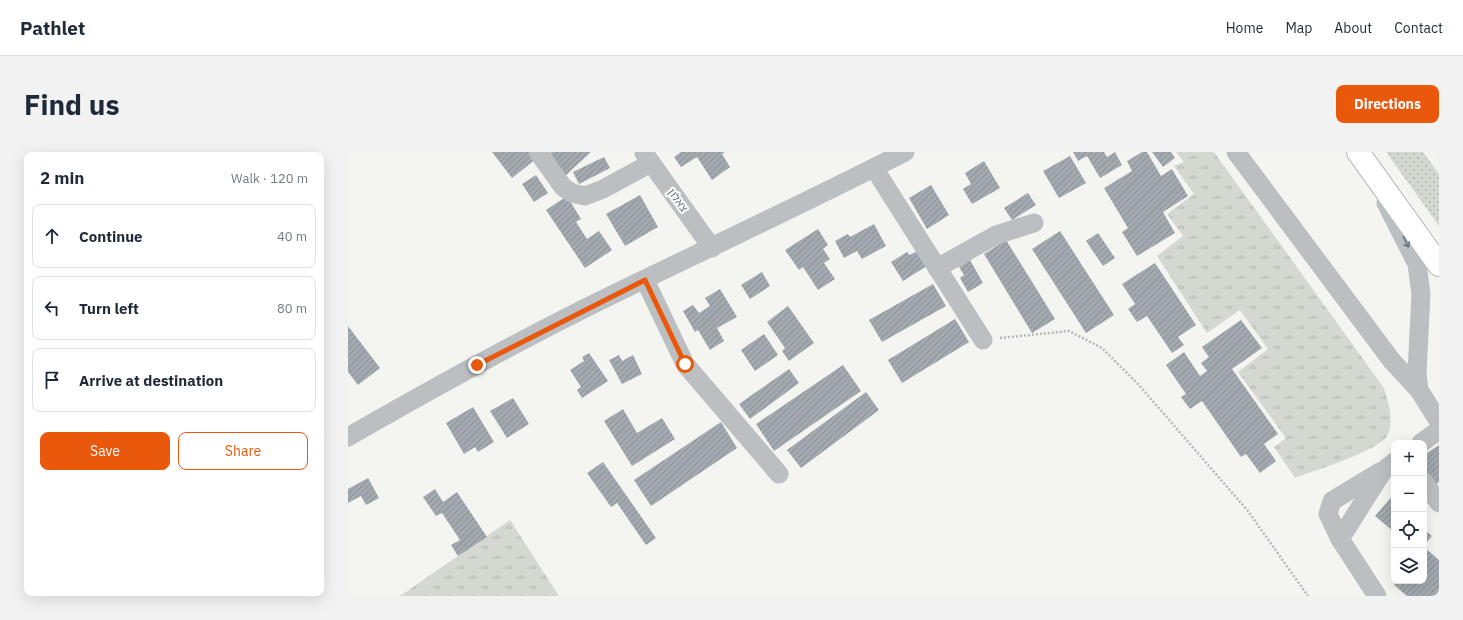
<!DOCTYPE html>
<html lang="en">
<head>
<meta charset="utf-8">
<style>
  body { margin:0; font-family:"IBM Plex Sans","Noto Sans Hebrew",sans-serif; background:#f2f2f3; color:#1f2937 }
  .controls { position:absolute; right:12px; bottom:12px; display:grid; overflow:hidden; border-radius:8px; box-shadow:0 4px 16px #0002 }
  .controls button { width:36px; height:36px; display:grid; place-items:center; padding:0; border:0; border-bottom:1px solid #e0e1e3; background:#fff; color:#1f2937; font:20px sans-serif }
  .stop { position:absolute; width:12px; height:12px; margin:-9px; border:3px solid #ea580c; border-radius:50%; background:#fff }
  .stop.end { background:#ea580c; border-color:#fff; box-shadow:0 1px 4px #0008 }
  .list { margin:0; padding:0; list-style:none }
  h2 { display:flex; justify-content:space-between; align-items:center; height:52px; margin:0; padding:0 16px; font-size:17px }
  h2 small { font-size:13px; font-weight:400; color:#747a83 }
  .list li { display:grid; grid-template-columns:26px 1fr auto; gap:12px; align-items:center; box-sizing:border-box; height:64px; margin:0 8px 8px; padding:0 8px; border:1px solid #e0e1e3; border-radius:8px }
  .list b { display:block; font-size:15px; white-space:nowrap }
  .list em { font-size:13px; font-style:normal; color:#747a83 }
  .actions { display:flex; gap:8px; padding:12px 16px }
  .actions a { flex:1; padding:9px 0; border:1px solid #ea580c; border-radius:8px; text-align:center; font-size:14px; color:#ea580c }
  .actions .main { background:#ea580c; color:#fff }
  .icon { flex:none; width:22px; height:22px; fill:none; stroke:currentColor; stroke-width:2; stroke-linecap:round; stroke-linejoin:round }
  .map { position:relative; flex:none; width:1091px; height:444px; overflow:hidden; border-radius:8px }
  header { display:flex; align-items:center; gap:24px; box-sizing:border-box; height:56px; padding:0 20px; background:#fff; border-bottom:1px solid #e0e1e3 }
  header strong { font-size:19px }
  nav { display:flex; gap:22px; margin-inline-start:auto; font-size:14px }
  .intro { display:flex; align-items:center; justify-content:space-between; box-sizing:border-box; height:96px; padding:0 24px }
  h1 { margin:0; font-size:28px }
  .button { padding:10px 18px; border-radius:8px; background:#ea580c; color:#fff; font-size:14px; font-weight:700 }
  main { display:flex; gap:24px; padding:0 24px }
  aside { flex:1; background:#fff; border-radius:8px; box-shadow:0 4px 16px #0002 }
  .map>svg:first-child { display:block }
  .grass { fill:url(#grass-dots) }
  .park { fill:url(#park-tufts) }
  .building { fill:url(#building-hatch) }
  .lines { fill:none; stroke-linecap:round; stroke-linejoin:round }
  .major-casing { stroke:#afb3b6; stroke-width:24 }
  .path { stroke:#b5b8ba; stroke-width:2.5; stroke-dasharray:2 2; stroke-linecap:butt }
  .minor { stroke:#bbbfc2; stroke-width:19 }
  .major { stroke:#fff; stroke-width:22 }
  .oneway { stroke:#67757e }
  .route { stroke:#ea580c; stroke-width:5 }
  .labels { text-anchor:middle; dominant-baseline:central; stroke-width:4; stroke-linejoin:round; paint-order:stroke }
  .street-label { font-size:11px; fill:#67757e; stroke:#fff }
</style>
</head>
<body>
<header>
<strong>Pathlet</strong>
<nav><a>Home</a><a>Map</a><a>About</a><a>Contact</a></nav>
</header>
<div class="intro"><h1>Find us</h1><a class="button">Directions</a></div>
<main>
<aside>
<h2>2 min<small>Walk · 120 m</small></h2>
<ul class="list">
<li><svg class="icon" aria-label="ahead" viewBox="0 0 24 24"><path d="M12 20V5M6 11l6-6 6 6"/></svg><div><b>Continue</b></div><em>40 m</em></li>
<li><svg class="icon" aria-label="left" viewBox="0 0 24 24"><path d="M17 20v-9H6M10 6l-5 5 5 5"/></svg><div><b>Turn left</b></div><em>80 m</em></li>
<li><svg class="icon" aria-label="arrive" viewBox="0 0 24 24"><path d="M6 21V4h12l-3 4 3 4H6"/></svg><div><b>Arrive at destination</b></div></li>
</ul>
<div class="actions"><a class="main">Save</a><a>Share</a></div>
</aside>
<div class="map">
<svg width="1091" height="444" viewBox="0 0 1091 444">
  <defs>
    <pattern id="grass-dots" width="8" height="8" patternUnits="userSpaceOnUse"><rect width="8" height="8" fill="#d4d8d1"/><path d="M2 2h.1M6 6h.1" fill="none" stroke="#b0b4af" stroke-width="1.8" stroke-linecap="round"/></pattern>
    <pattern id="park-tufts" width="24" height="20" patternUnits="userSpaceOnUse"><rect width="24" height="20" fill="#d4d8d1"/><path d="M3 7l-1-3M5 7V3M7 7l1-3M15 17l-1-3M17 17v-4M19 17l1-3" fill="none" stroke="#b0b4af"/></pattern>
    <pattern id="building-hatch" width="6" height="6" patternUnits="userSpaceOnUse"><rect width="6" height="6" fill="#a3aaaf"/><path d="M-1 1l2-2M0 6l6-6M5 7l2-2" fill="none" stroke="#898f94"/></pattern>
  </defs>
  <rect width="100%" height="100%" fill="#f4f4f1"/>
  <!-- grass -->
  <polygon class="grass" points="1038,0 1075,0 1091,22 1091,74"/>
  <!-- park -->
  <g class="park">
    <path d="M828,0H866L1036,236C1040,249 1047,270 1039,284C1030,299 965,319 947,326L926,295L938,286L890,220L920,197L892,158L859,181L809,104L835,84L819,62L846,42L826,14L836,10Z"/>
    <polygon points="162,368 211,444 52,444"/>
  </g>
  <!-- building -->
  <g class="building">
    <polygon points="144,0 183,0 188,7 164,26"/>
    <polygon points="204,0 243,0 217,24 199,4"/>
    <polygon points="333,0 377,0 374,2 382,15 364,28 349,5 333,15 326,5"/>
    <polygon points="725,0 756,0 759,5 767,0 774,13 752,26 739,4 730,9"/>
    <polygon points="794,0 799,0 813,24 824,17 840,44 815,60 827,81 789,104 774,80 780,76 756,36 784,19 779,9"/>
    <polygon points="804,0 823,0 827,6 815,15"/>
    <polygon points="722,4 738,31 711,46 695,19"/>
    <polygon points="256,5 262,16 231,32 225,20"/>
    <polygon points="636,9 652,36 624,52 615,37 623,32 617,21"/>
    <polygon points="188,23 200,41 186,50 174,32"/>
    <polygon points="583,33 601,63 579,77 561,46"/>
    <polygon points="680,41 688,53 664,68 656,56"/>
    <polygon points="292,43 310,75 277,94 258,62"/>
    <polygon points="219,44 233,67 228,70 239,87 251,79 264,98 237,116 198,58"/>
    <polygon points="526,72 538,94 514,107 509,99 496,106 487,89 500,82 502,85"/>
    <polygon points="470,77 480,93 475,97 482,107 476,111 487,127 470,138 455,115 451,118 437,98"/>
    <polygon points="712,79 766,163 738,181 684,97"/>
    <polygon points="750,81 767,106 755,114 738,89"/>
    <polygon points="658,88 707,167 684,181 636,102"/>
    <polygon points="573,97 582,112 555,129 543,110 559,100 562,103"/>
    <polygon points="622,108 635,131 620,140 612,126 616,123 611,115"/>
    <polygon points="807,111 848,173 830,185 836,193 824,201 799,164 789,170 780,157 787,152 774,132"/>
    <polygon points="414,120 422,134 402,147 393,133"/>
    <polygon points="585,132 598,154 534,190 521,168"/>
    <polygon points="372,137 389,165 369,176 376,189 362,198 350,178 347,180 335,159 345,153 351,161 362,154 357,146"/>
    <polygon points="440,154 466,191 441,209 434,199 437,196 419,170"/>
    <polygon points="607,167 621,190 554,231 540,208"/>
    <polygon points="893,168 914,196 884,217 930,282 916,292 928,309 912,321 898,302 893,305 854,249 842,257 833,245 838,242 818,213 836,200 852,224 859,219 853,211 861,205 854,195"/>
    <polygon points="0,174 32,216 10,233 0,220"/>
    <polygon points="416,182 430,203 407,219 393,198"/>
    <polygon points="241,201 260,229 234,246 229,238 233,235 222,218 236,209 234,205"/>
    <polygon points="271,203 274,209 285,203 294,222 274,232 261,208"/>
    <polygon points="495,213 513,239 426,299 408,272"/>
    <polygon points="441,217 451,231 402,267 391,252"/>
    <polygon points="518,240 531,258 453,316 439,298"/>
    <polygon points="165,246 181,272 159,286 142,259"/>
    <polygon points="125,255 146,290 130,300 127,295 116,302 98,271"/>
    <polygon points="275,257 289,281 314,266 327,287 284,314 256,269"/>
    <polygon points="373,270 389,296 303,354 286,328"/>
    <polygon points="1091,293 1091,330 1076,340 1076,303"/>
    <polygon points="255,310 308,386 298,393 269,351 263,355 239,321"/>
    <polygon points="20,326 31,346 18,353 13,344 0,351 0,337"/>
    <polygon points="87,337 95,350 109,340 139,385 110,404 103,393 112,388 94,361 88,364 75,345"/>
    <polygon points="1046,342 1046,380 1027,364"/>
    <polygon points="1076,377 1084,384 1076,394"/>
    <polygon points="1076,395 1091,408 1091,444 1059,444 1046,433 1049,429 1076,429"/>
  </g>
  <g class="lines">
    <!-- major casing -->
    <g class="major-casing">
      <polyline id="major" points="1010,0 1091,113"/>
    </g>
    <!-- path -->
    <polyline class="path" points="652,186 721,179 754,196 790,232 900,359 960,444"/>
    <!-- minor -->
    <g class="minor">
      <polyline points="190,0 215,35 224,41 237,44 255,37 303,11"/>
      <polyline points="888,0 1044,209 1071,238"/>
      <polyline points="296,1 364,96"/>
      <polyline points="526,16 635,188"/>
      <polyline points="1038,51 1069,112 1073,142 1069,221 1071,238 1091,270"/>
      <polyline points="589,116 648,83 686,71"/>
      <polyline points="297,128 337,212 431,322"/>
      <path d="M0,285C87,235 175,186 266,142C363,95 461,49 557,0"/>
      <polyline points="1073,291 1091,278"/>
      <polyline points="1076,330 1091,351"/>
      <polyline points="992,387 980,362 984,349 1032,320"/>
      <polyline points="1029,444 992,387 1035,319 1046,310"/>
    </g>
    <!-- major -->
    <use href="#major" class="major"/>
  </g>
  <!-- one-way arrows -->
  <defs><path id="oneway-shaft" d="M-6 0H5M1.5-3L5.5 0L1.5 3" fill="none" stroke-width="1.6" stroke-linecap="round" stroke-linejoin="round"/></defs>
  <use class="oneway" href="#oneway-shaft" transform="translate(1058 90) rotate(63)"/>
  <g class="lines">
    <!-- route -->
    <polyline class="route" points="129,213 297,128 337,212"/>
  </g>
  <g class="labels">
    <!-- street labels -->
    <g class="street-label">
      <text transform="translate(330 48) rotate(54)">צאלון</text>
    </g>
  </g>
</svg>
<div class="controls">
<button>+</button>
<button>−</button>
<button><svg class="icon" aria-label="locate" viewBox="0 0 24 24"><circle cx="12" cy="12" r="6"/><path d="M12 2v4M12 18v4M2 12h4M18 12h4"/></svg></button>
<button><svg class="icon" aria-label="layers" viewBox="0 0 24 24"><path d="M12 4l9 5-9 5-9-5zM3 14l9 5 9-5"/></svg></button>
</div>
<div class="stop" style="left:337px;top:212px"></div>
<div class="stop end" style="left:129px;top:213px"></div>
</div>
</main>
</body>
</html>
